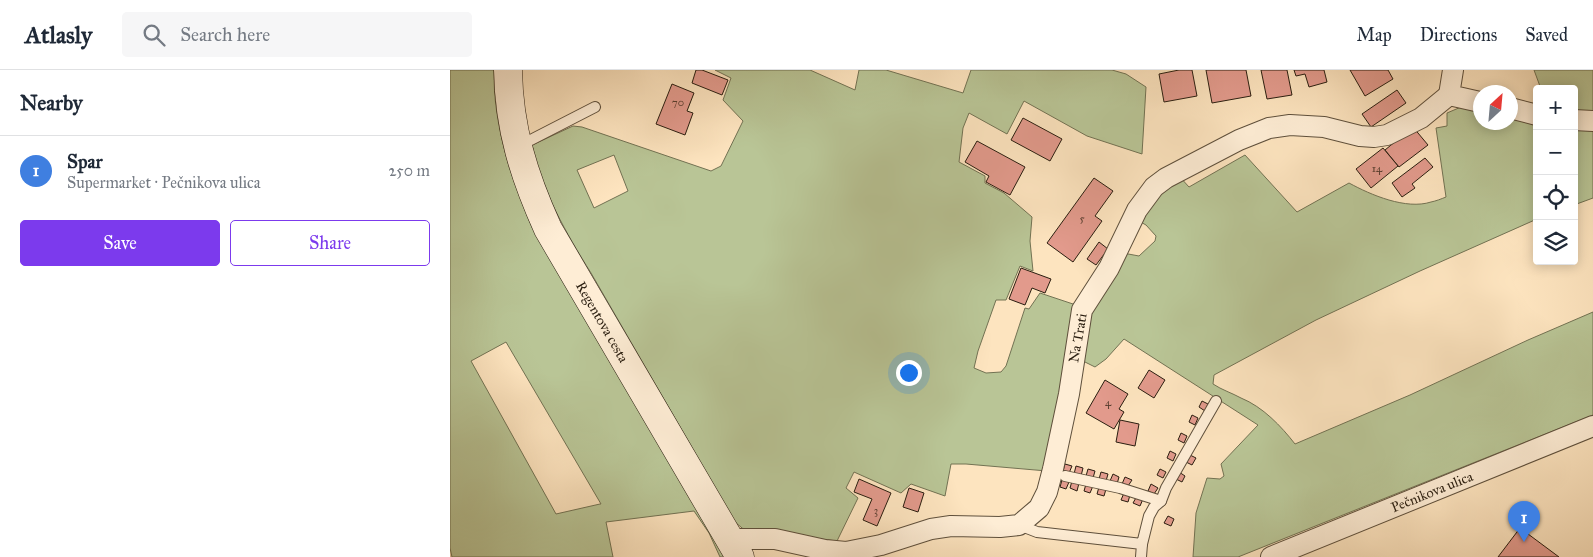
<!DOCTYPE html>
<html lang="en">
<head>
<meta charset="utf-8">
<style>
  body { margin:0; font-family:"IM FELL Great Primer",serif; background:#f6f6f7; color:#1f2937 }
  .controls { position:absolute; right:15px; top:15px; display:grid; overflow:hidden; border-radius:5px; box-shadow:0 2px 12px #0003 }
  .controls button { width:45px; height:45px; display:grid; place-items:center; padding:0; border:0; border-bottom:1px solid #e0e1e3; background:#fff; color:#1f2937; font:25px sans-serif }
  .compass { position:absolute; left:1023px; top:15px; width:45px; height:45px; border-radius:50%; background:#fff; box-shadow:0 2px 12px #0003; rotate:26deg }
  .you { position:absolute; left:458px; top:302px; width:18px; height:18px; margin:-12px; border:4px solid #fff; border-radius:50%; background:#1a73e8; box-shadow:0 0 0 8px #1a73e833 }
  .badge { display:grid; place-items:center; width:32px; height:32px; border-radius:50%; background:#7c3aed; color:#fff; font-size:16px; font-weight:700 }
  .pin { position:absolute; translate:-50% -41px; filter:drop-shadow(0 1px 2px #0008) }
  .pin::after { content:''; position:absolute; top:26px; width:18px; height:15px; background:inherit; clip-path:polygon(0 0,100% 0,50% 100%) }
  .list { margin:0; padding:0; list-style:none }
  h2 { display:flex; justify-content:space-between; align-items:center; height:65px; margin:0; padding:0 20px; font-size:21px }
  h2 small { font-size:16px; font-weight:400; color:#747a83 }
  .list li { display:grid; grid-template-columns:32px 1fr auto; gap:15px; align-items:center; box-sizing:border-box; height:70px; padding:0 20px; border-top:1px solid #e0e1e3 }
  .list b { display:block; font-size:19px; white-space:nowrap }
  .list p { margin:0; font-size:16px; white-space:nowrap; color:#747a83 }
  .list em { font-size:16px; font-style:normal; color:#747a83 }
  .actions { display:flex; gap:10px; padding:15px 20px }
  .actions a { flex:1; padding:11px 0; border:1px solid #7c3aed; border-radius:5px; text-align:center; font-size:18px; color:#7c3aed }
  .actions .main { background:#7c3aed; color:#fff }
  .icon { flex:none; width:28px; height:28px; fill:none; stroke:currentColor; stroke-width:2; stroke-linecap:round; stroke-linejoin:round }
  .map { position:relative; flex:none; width:1143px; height:487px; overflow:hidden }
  header { display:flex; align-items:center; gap:30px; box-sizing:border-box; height:70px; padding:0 25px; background:#fff; border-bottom:1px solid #e0e1e3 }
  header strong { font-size:24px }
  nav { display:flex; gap:28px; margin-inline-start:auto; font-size:18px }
  .search { width:350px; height:45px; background:#f6f6f7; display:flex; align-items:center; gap:12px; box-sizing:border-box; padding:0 18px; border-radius:5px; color:#747a83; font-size:19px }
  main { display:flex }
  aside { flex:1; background:#fff }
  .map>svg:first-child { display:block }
  .green { fill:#b9c596; stroke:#727253; fill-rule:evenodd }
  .building { fill:#e29a8c; stroke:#2a1e10 }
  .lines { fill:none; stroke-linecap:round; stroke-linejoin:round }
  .lane-casing { stroke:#5f503c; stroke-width:12 }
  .street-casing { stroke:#5f503c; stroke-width:22 }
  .secondary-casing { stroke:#2a1e10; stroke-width:29 }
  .lane { stroke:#feedd5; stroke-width:10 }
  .street { stroke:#feedd5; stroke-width:20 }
  .secondary { stroke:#feedd5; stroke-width:28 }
  .labels { text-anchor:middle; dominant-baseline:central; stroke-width:4; stroke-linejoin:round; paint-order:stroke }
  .number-label { font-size:11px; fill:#583d2f }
  .street-label { font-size:14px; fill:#2a1e10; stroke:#feedd5 }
</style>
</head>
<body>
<header>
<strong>Atlasly</strong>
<div class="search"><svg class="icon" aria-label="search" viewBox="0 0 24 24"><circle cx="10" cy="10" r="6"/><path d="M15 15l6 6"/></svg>Search here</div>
<nav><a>Map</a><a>Directions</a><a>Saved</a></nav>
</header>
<main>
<aside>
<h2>Nearby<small></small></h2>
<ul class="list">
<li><span class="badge" style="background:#3f7fe0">1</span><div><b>Spar</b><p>Supermarket · Pečnikova ulica</p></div><em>250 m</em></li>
</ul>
<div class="actions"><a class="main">Save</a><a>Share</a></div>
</aside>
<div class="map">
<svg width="1143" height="487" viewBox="0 0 1143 487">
  <rect width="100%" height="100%" fill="#fde4bf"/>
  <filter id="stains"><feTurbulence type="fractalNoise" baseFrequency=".004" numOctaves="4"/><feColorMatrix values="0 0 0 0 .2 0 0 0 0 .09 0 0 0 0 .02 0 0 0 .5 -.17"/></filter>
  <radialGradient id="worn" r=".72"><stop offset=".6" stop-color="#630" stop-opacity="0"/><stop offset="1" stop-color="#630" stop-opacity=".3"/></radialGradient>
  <!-- green -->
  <g class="green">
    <path d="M0,0H44C43,55 61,108 82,157L275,487H270L259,463L244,441L156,452L163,487H2L0,478ZM56,272L151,434H150L106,444L21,291Z"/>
    <path d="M265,0H360L405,20L409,0H436L513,23L521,0H662L676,4L696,17L692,84L637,66L574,31L557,64L519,43L513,58L509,92L535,106V113L554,123L582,147L580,171L583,201L570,196L556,230H546L528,281L524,298L536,303L551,302L556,296L575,238L579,239L590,223L626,235L597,401L516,394H501L495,426L461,414L451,423L404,402L396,418L408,428L387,471L346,466L298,463L285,452L141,203C116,163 92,121 82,75L123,56L132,57L261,101L271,96L293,51L273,30L281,8ZM164,85L178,121L144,138L127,100Z"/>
    <polygon points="1084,0 1143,0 1143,44 1124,43 1124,19 1091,19"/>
    <path d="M1011,37L1030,38V52H1060L1061,44L1087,51V149L970,201L866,250L764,305L763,314C772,320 782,323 791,328C813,337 831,356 845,374L960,325L1078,270L1143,242V345L788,487H743L746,443L757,408L770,409L774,406L771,394L808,355L674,269L656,289L645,297L631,290L634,251L673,183L689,186L705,171L706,166L696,155L687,150L693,138L729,106L739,117L795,85L847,142L899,113C921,125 956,140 981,132C986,131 991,129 996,127L986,58L997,56V43Z"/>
    <polygon points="1124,55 1143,56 1143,128 1124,135"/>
  </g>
  <!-- building -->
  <g class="building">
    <polygon points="246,0 252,0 278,10 272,25 242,13"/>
    <polygon points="729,0 742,0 747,26 714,32 709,4"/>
    <polygon points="756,0 796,0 801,26 762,33"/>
    <polygon points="811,0 837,0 842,25 817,29"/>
    <polygon points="844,0 874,0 877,12 859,17 855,4 846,6"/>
    <polygon points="900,0 938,0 943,9 915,26"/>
    <polygon points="222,14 244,23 237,41 243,43 235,65 206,54"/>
    <polygon points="947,20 956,33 921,57 912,44"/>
    <polygon points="573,48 612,69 600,91 561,70"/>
    <polygon points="963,57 978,75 949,97 935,80"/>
    <polygon points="527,71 575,97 560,125 536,112 539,106 515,92"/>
    <polygon points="933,78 948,96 921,118 906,99"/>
    <polygon points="975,88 983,97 962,114 965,118 952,127 942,113"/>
    <polygon points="644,108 663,121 645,146 652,151 623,192 597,173"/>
    <polygon points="649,172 658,179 646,195 637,189"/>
    <polygon points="571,198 601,209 595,223 582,218 575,235 559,229"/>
    <polygon points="699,300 715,310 704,328 688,318"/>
    <polygon points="655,310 678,324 669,339 674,342 664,359 636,343"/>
    <polygon points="752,331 758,334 755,341 749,337"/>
    <polygon points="742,345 748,348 745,355 739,352"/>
    <polygon points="670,350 689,354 685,376 666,372"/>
    <polygon points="731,363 737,366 734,373 728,370"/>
    <polygon points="720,381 726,384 723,391 717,388"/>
    <polygon points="740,385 746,388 742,395 736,392"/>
    <polygon points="615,394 622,396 619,403 613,401"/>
    <polygon points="626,396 633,398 631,406 624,404"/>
    <polygon points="638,399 645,401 643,408 636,406"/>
    <polygon points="710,399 716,402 713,408 707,405"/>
    <polygon points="651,402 658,404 656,411 649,409"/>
    <polygon points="729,402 735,406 732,412 726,409"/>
    <polygon points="663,404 669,407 667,414 660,411"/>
    <polygon points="675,407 682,410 678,416 672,414"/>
    <polygon points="409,409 441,423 427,456 413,450 422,429 404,422"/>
    <polygon points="612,410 619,412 616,419 610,417"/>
    <polygon points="622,411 629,413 627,421 620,418"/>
    <polygon points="636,414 643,416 640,423 634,421"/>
    <polygon points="701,414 708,418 704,424 698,421"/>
    <polygon points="649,417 656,419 654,426 647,424"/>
    <polygon points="459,418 474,423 468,442 453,437"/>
    <polygon points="674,423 680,425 678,432 671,430"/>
    <polygon points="687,426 693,429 690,436 683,433"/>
    <polygon points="718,446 724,449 721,456 714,453"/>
    <polygon points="1070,458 1109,487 1048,487"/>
  </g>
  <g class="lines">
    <!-- lane casing -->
    <g class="lane-casing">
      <g id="lane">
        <polyline points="69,76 145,37"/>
        <polyline points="615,406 670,418 711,431"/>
        <polyline points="569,455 587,462 692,474 699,446 704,437 711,431 716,418 766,331"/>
        <polyline points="691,487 692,474"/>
      </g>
    </g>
    <!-- street casing -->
    <g class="street-casing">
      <g id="street">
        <polyline points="1003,0 999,25 1030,32"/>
        <polyline points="1060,38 1087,45"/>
        <polyline points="1124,50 1143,51"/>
        <polyline points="279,469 325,469 375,480 396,482 431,475 481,459 501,456 550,457 569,455 589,438 597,422 603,399 619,324 632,240 659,198 687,140 704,117 716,108 789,70 819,58 840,55 874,57 910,66 924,67 937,65 971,48 999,25"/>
        <polyline points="821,487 1143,356"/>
      </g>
    </g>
    <!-- secondary casing -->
    <g class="secondary-casing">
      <path id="secondary" d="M58,0C59,59 74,106 98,159L290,487"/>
    </g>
    <!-- lane -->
    <use href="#lane" class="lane"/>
    <!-- street -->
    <use href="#street" class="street"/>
    <!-- secondary -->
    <use href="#secondary" class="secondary"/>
  </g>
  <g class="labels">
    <!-- number labels -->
    <g class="number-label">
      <text x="228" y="32">70</text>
      <text x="927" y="98">14</text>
      <text x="632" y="148">5</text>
      <text x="658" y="332">4</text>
      <text x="426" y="440">3</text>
    </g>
    <!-- street labels -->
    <g class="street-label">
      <text transform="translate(152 252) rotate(60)">Regentova cesta</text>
      <text transform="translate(628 268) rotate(-80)">Na Trati</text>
      <text transform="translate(982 422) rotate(-22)">Pečnikova ulica</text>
    </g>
  </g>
  <rect width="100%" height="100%" filter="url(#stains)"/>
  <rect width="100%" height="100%" fill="url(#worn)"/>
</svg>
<div class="controls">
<button>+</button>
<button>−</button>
<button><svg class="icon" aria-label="locate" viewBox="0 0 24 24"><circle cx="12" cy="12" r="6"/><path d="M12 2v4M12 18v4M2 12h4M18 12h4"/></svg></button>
<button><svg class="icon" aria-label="layers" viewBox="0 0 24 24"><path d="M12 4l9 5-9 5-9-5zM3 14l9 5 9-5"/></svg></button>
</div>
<svg class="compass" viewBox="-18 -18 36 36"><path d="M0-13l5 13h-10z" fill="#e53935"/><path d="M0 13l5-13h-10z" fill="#747a83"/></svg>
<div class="you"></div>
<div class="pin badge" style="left:1074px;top:472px;background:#3f7fe0">1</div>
</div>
</main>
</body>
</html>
